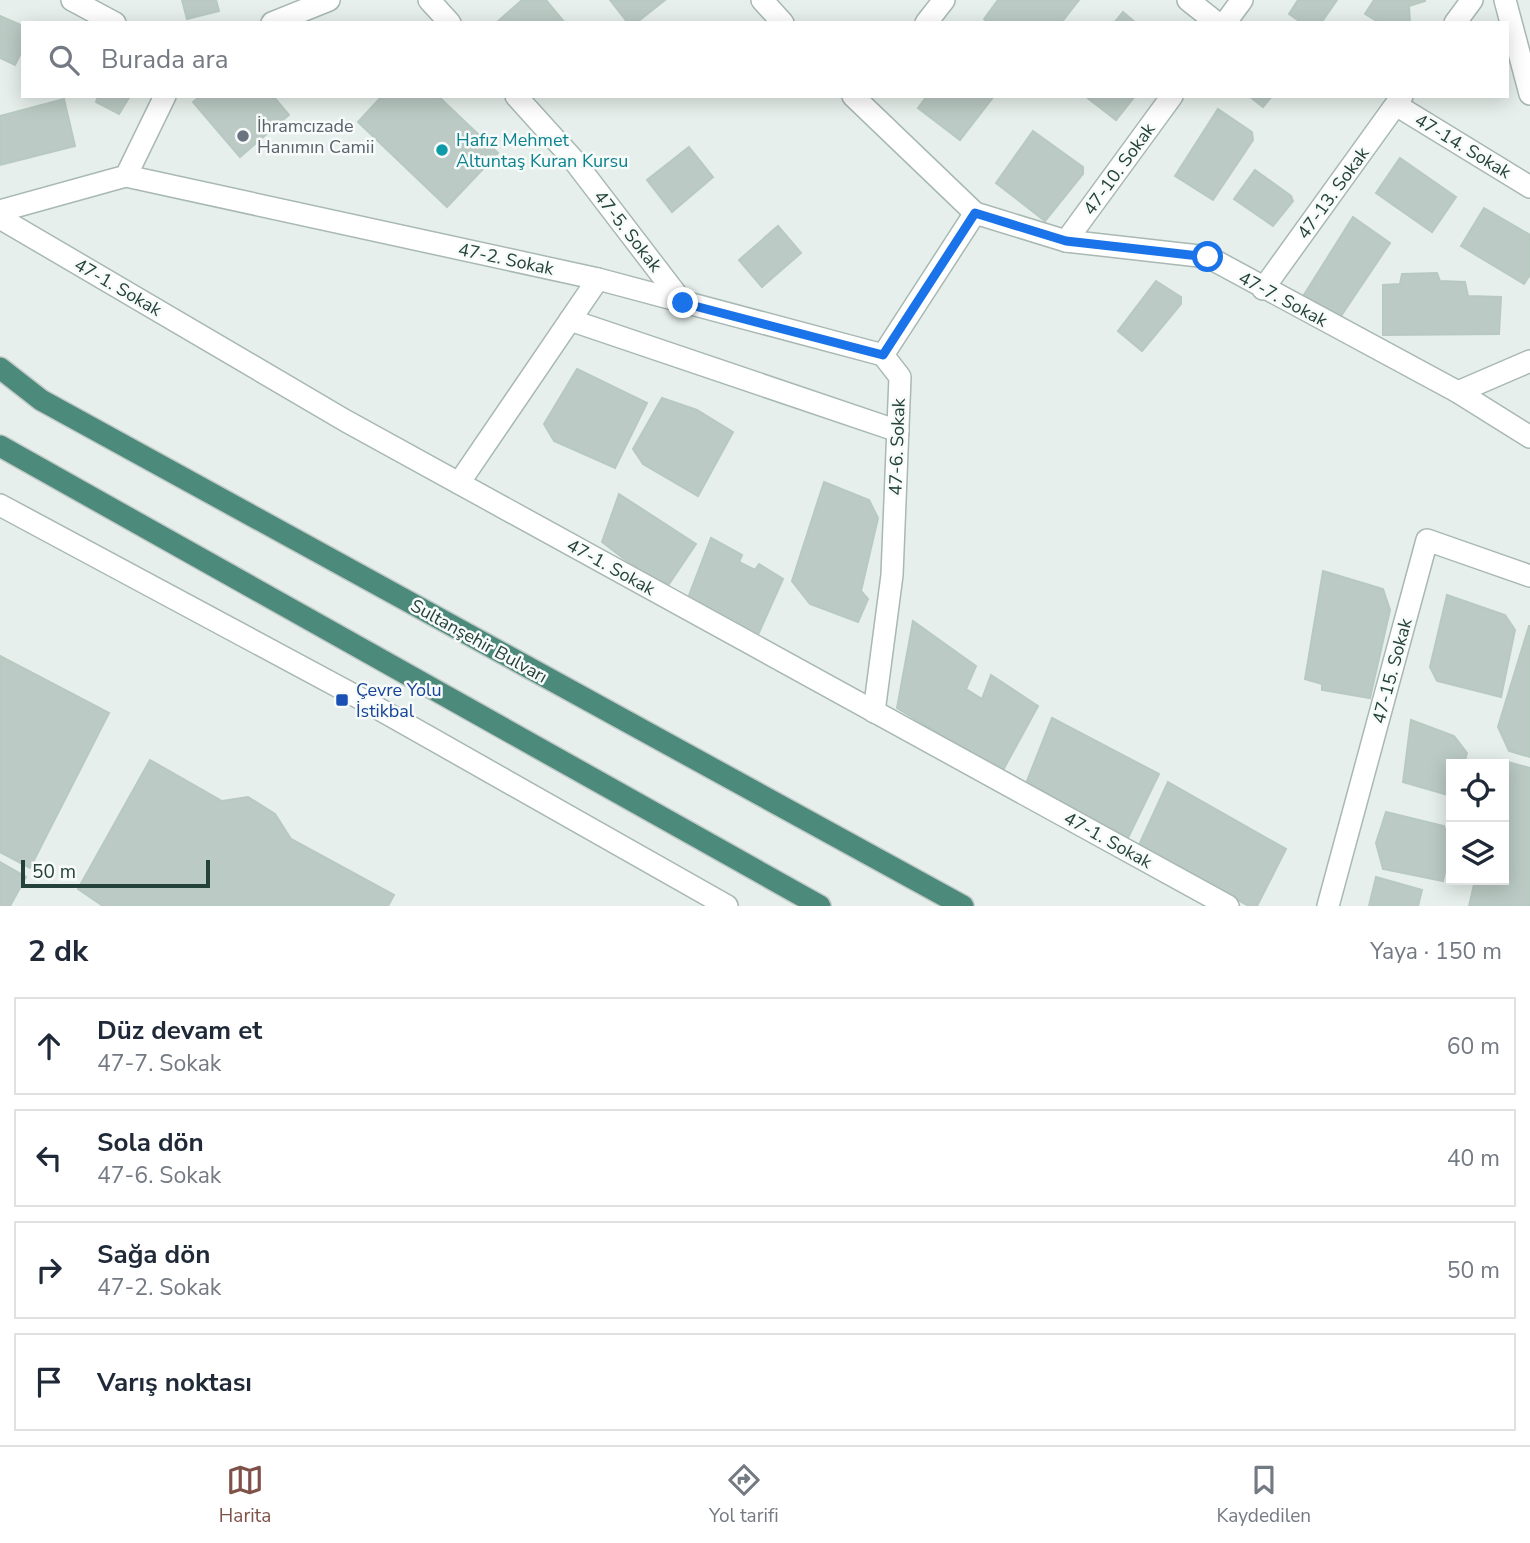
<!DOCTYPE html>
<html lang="tr">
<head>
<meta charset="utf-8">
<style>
  body { margin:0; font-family:"Nunito Sans",sans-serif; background:#f6f6f7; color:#1f2937 }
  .controls { position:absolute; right:21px; bottom:21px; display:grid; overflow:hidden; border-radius:0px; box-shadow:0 4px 18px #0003 }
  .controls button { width:63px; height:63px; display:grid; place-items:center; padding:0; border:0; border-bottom:2px solid #e0e1e3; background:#fff; color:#1f2937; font:35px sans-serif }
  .scale { position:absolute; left:21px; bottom:18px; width:189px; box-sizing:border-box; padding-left:7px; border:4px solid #24423a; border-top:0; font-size:19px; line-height:24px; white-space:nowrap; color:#24423a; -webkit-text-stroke:5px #f7fbf9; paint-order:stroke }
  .stop { position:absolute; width:21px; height:21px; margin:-16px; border:5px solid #1a73e8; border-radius:50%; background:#fff }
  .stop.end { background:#1a73e8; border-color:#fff; box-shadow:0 2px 7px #0008 }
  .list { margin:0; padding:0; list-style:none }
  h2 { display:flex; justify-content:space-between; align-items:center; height:91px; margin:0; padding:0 28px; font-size:30px }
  h2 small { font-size:23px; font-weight:400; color:#747a83 }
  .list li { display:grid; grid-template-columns:46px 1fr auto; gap:21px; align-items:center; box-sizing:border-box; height:98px; margin:0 14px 14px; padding:0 14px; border:2px solid #e0e1e3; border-radius:0px }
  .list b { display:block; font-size:26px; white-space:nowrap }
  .list p { margin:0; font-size:23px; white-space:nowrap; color:#747a83 }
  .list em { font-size:23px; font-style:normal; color:#747a83 }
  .icon { flex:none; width:38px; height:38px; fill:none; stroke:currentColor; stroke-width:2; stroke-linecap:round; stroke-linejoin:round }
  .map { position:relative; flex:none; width:1530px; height:906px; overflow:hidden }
  .search { position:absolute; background:#fff; box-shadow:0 4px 18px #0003; left:21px; right:21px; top:21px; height:77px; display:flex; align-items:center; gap:18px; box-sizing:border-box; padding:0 24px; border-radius:0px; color:#747a83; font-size:26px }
  .sheet { height:539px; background:#fff }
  nav { display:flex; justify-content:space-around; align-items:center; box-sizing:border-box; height:98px; border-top:2px solid #e0e1e3; background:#fff; font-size:19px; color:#747a83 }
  nav a { display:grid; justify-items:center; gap:4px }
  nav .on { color:#7f5249 }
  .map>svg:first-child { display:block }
  .building { fill:#bbcac4; stroke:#b8c9c2; stroke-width:2 }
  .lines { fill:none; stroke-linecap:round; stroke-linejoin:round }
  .minor-casing { stroke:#a8b8b2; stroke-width:24 }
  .tertiary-casing { stroke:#a8b8b2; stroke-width:24 }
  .trunk-casing { stroke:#c2cac8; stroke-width:24 }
  .minor { stroke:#fff; stroke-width:21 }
  .tertiary { stroke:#fff; stroke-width:21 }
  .trunk { stroke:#4c8a7c; stroke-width:21 }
  .route { stroke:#1a73e8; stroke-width:9 }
  .worship-dot { fill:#6b7280; stroke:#f7fbf9; stroke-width:2.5 }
  .culture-dot { fill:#0f9aa8; stroke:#f7fbf9; stroke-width:2.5 }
  .transit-dot { fill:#1a4fb4; stroke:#f7fbf9; stroke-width:2.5 }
  .labels { text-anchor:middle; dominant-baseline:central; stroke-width:5; stroke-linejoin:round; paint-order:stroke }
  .worship-label { font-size:18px; fill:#5b616d; stroke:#f7fbf9; text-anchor:start }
  .culture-label { font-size:18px; fill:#0d838f; stroke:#f7fbf9; text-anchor:start }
  .street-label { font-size:18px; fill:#24423a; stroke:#f7fbf9 }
  .transit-label { font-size:18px; fill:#164399; stroke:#f7fbf9; text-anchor:start }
</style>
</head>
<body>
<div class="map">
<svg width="1530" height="906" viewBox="0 0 1530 906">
  <rect width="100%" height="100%" fill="#e6efeb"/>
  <!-- building -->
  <g class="building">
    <polygon points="182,0 216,0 219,11 187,19"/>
    <polygon points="522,0 546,0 565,23 496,23"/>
    <polygon points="610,0 665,0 636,23 628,23"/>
    <polygon points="998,0 1079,0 1061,23 989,23 984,19"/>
    <polygon points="1298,0 1337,0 1321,23 1302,23 1289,14"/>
    <polygon points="1374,0 1425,0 1425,1 1409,6 1410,23 1380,23 1365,14"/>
    <polygon points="1123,12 1136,23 1114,23"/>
    <polygon points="0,16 23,26 23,49 15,65 0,58"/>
    <polygon points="98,96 130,96 119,114 96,102"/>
    <polygon points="200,96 273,96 289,115 240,157 193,102"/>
    <polygon points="382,96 438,96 498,153 447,207 358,122"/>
    <polygon points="927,96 994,96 960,140 918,108"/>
    <polygon points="1085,96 1135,96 1116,120"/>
    <polygon points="1249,96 1272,96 1263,107"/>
    <polygon points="64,99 75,146 0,165 0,116"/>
    <polygon points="1218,109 1252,132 1253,140 1213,200 1175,176"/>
    <polygon points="1033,131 1083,167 1083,174 1045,221 996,183"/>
    <polygon points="689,147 713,177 672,212 647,180"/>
    <polygon points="1400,158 1456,197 1432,232 1376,193"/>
    <polygon points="1255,170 1291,196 1293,201 1273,226 1234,199"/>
    <polygon points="1484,208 1530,235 1530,275 1524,284 1461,246"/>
    <polygon points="1353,217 1390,243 1339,319 1302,298"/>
    <polygon points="778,226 801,253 762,287 739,260"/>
    <polygon points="1437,273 1440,281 1465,282 1468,296 1501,297 1499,334 1383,335 1383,285 1400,284 1402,274"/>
    <polygon points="1156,281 1181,297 1181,304 1142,351 1118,331"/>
    <polygon points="577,369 647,403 615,468 554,441 544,424"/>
    <polygon points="662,398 697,410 733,432 698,496 643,464 633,449"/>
    <polygon points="824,482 869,500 878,518 861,591 868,599 858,622 810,604 792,581"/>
    <polygon points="619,494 696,544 669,584 641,572 602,542"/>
    <polygon points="711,538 742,555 739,562 755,570 759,564 783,579 757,637 688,598"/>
    <polygon points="1323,571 1383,589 1390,610 1370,698 1322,690 1322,684 1305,679"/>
    <polygon points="1447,595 1505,615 1515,630 1501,697 1437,681 1430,667"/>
    <polygon points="913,621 976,666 966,689 982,699 991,675 1038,706 1002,772 897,708"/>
    <polygon points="1529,626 1530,626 1530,757 1509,751 1498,727"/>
    <polygon points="0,656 109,713 30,868 0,852"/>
    <polygon points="1052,718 1159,774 1125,844 1025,786"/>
    <polygon points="1411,720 1454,736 1467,753 1464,764 1451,764 1451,796 1403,782"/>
    <polygon points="150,760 222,801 248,797 275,814 291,839 394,895 388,906 103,906 78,889"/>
    <polygon points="1504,761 1530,768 1530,906 1469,906 1475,880 1504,880"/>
    <polygon points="1168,782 1286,849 1257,906 1249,906 1138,847"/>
    <polygon points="1386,812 1444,826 1451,845 1443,881 1383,869 1376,843"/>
    <polygon points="0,862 26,877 10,906 0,906"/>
    <polygon points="1376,877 1422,890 1418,906 1369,906"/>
  </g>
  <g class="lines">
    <!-- minor casing -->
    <g class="minor-casing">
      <g id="minor">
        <polyline points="72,0 115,23"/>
        <polyline points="429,0 450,23"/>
        <polyline points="762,0 783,23"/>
        <polyline points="1188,0 1217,23"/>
        <polyline points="272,23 329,0"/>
        <polyline points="926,23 944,0"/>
        <polyline points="1225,23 1242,0"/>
        <polyline points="1455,23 1472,0"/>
        <polyline points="516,96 572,158 683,303"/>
        <polyline points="853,96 975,213 1066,241 1208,257 1458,392 1530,437"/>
        <polyline points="1396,105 1530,187"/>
        <polyline points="126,176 598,279 883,355"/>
        <polyline points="0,211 126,176 165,96"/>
        <polyline points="0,218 346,421 1228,906"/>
        <polyline points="1066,241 1172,96"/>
        <polyline points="1263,289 1402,96"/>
        <polyline points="570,320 898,431"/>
        <polyline points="1458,392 1530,361"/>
        <polyline points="459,483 598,279"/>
        <polyline points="874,712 892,575 900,377 883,355 975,213"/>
        <polyline points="1328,906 1427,540 1530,576"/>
      </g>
    </g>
    <!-- tertiary casing -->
    <g class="tertiary-casing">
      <g id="tertiary">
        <polyline points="1505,0 1530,94"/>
        <polyline points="0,505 365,701 727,906"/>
      </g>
    </g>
    <!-- trunk casing -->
    <g class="trunk-casing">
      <g id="trunk">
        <polyline points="0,368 41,400 963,906"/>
        <polyline points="0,446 820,906"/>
      </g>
    </g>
    <!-- minor -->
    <use href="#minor" class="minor"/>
    <!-- tertiary -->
    <use href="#tertiary" class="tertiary"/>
    <!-- trunk -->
    <use href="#trunk" class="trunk"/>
  </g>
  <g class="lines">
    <!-- route -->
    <polyline class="route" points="683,303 883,355 975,213 1066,241 1208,257"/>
  </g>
  <!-- markers -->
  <circle class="worship-dot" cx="243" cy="136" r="7"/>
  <circle class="culture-dot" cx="442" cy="150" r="7"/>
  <rect class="transit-dot" x="335" y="693" width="14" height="14" rx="3.5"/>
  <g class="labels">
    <!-- worship labels -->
    <g class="worship-label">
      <text x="257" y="126">İhramcızade<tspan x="257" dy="21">Hanımın Camii</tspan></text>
    </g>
    <!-- culture labels -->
    <g class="culture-label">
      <text x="456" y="140">Hafız Mehmet<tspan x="456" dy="21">Altuntaş Kuran Kursu</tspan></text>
    </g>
    <!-- street labels -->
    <g class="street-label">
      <text transform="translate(1463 146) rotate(31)">47-14. Sokak</text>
      <text transform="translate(1119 169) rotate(-54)">47-10. Sokak</text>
      <text transform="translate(1333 193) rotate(-54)">47-13. Sokak</text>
      <text transform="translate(628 231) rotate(52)">47-5. Sokak</text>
      <text transform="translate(506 259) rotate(12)">47-2. Sokak</text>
      <text transform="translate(118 287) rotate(30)">47-1. Sokak</text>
      <text transform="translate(1283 299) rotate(28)">47-7. Sokak</text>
      <text transform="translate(897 447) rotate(-88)">47-6. Sokak</text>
      <text transform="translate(611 567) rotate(29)">47-1. Sokak</text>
      <text transform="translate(479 641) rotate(29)">Sultanşehir Bulvarı</text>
      <text transform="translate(1392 671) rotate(-75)">47-15. Sokak</text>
      <text transform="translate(1108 840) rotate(29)">47-1. Sokak</text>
    </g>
    <!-- transit labels -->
    <g class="transit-label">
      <text x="356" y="690">Çevre Yolu<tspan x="356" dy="21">İstikbal</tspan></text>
    </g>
  </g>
</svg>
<div class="controls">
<button><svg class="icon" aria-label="locate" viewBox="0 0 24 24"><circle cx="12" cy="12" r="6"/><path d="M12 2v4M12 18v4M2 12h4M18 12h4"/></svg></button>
<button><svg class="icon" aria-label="layers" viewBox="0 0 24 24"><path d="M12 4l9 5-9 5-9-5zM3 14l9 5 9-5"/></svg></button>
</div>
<div class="scale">50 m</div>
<div class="stop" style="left:1208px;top:257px"></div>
<div class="stop end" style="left:683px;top:303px"></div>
<div class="search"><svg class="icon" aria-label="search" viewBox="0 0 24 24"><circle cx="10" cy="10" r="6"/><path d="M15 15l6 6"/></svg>Burada ara</div>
</div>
<section class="sheet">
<h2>2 dk<small>Yaya · 150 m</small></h2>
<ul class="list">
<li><svg class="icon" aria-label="ahead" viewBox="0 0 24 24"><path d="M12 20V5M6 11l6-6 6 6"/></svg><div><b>Düz devam et</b><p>47-7. Sokak</p></div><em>60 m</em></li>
<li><svg class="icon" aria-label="left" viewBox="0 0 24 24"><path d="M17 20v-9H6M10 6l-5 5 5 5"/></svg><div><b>Sola dön</b><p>47-6. Sokak</p></div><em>40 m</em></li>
<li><svg class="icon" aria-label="right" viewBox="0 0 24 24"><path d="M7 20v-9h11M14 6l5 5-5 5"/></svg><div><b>Sağa dön</b><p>47-2. Sokak</p></div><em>50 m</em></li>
<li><svg class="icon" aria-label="arrive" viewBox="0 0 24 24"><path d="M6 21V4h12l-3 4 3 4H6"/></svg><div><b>Varış noktası</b></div></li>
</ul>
</section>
<nav>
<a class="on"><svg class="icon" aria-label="map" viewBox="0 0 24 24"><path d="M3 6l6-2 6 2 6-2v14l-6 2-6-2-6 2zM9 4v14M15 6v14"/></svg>Harita</a>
<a><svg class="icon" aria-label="directions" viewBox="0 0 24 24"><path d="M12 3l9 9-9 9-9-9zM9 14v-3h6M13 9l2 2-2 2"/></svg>Yol tarifi</a>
<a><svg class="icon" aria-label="saved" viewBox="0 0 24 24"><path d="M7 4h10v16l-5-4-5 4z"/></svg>Kaydedilen</a>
</nav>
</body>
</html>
